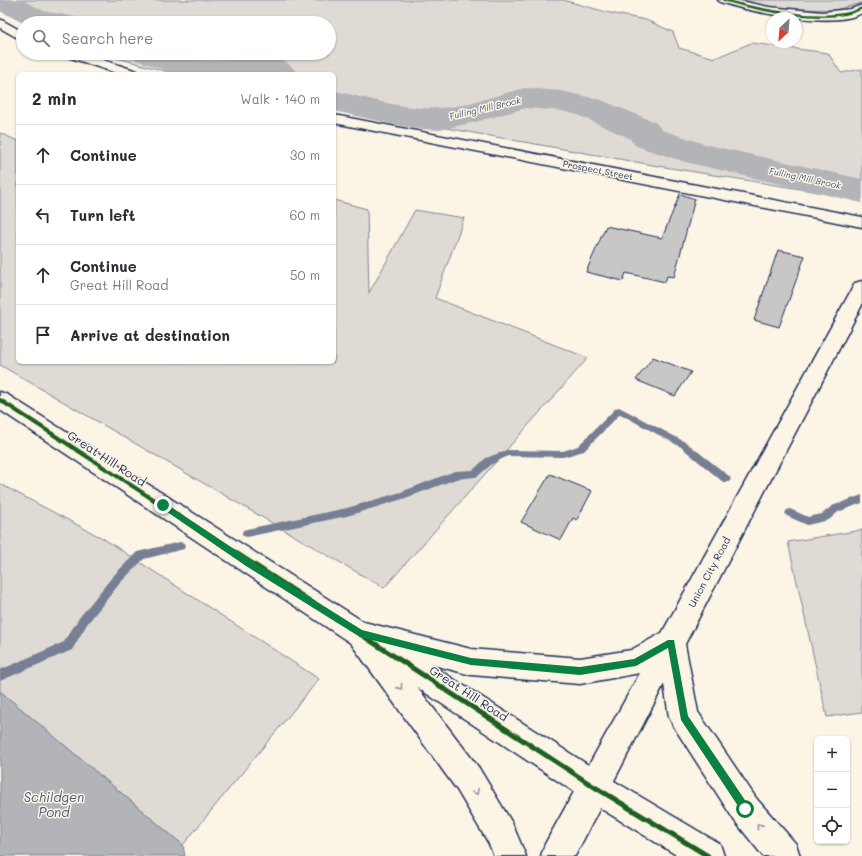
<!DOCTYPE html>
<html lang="en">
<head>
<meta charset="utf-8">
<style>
  body { margin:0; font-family:Mali,sans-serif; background:#f2f2f3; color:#2b2b33 }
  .controls { position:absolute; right:12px; bottom:12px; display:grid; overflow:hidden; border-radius:6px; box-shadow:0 1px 3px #0004 }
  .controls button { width:36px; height:36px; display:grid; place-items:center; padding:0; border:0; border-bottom:1px solid #e1e1e2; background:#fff; color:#2b2b33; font:20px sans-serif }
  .compass { position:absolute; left:766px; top:12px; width:36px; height:36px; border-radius:50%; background:#fff; box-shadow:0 1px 3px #0004; rotate:206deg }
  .stop { position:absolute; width:12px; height:12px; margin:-9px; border:3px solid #0b8043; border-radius:50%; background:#fff }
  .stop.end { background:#0b8043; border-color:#fff; box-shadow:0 1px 4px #0008 }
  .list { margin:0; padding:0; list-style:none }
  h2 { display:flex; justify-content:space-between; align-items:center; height:52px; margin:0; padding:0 16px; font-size:17px }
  h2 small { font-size:13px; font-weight:400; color:#7c7c81 }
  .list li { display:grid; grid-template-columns:26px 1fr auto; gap:12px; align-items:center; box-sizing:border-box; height:60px; padding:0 16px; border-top:1px solid #e1e1e2 }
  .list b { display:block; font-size:15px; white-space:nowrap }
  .list p { margin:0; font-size:13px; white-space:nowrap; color:#7c7c81 }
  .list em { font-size:13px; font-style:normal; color:#7c7c81 }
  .icon { flex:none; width:22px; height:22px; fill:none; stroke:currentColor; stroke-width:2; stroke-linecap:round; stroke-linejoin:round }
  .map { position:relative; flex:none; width:862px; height:856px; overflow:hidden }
  .search { position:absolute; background:#fff; box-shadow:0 1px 3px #0004; left:16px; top:16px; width:320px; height:44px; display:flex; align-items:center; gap:10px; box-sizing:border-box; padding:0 14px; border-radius:22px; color:#7c7c81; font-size:15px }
  .panel { position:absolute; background:#fff; box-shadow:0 1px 3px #0004; left:16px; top:72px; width:320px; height:292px; border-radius:6px }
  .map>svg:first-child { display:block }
  .green { fill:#dfdbd4; stroke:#7d8599 }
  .water { fill:#b2b4b8; stroke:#767f94 }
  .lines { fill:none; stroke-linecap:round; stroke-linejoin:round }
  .stream { fill:#767f94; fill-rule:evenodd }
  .river { fill:#b2b4b8; fill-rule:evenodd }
  .building { fill:#c8c7c6; stroke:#1b2f5e }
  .minor-casing { stroke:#1b2f5e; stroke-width:3 }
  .major-casing { stroke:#1b2f5e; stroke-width:3 }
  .minor { fill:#fcf5e5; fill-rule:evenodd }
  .major { fill:#fcf5e5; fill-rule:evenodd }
  .cycleway-far2-casing { stroke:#fcf5e5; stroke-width:4 }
  .cycleway-far1-casing { stroke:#fcf5e5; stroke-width:6 }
  .cycleway-casing { stroke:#fcf5e5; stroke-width:8 }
  .cycleway-far2 { stroke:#1b5e20; stroke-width:2.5 }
  .cycleway-far1 { stroke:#1b5e20; stroke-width:4 }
  .cycleway { stroke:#1b5e20; stroke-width:5 }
  .oneway { stroke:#8c92a2 }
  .route { fill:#0b8043 }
  .labels { text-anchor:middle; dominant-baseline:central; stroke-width:3; stroke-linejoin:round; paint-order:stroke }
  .far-water-label { font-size:9px; font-style:italic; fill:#485779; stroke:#fcf5e5 }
  .far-street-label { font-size:9px; fill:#1b2f5e; stroke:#fcf5e5 }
  .street-label { font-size:10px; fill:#1b2f5e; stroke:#fcf5e5 }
  .near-street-label { font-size:12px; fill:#1b2f5e; stroke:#fcf5e5 }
  .near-water-label { font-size:13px; font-style:italic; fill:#485779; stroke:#fcf5e5 }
</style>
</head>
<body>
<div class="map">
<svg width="862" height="856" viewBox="0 0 862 856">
  <rect width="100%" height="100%" fill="#fcf5e5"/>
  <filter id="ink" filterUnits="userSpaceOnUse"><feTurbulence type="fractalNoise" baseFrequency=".025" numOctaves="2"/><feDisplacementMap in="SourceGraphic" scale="8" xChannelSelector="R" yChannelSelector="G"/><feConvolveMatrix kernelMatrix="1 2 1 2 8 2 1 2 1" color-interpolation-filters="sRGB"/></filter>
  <g filter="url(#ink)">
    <!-- green -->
    <g class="green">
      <polygon points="0,0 563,0 610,13 646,20 673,32 679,48 715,58 751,43 828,53 841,73 862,69 862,199 658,166 334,108 334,74 176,74 99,53 329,53 329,23 30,23 0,6"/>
      <polygon points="737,0 862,0 862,3 834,10 773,8"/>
      <polygon points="0,133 18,141 18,362 334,362 334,200 367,209 369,293 415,210 464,218 435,298 588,358 384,588 0,365"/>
      <polygon points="0,484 104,539 319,679 183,845 0,691"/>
      <polygon points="862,530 862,712 827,717 788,542"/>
    </g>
    <!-- water -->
    <polygon class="water" points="0,691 183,845 185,856 0,856"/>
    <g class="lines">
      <!-- stream -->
      <g class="stream">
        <polygon points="619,407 687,443 729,476 731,479 729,482 723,482 681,447 620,414 584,451 563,457 508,456 492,464 478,476 475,477 456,479 406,498 347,516 247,537 243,536 242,533 243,530 247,529 347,508 401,492 455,471 473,470 486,458 507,450 563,451 578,446 616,408"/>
        <polygon points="862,495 862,503 838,512 829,520 807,525 787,516 785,513 787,510 790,509 808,517 822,514 832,506"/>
        <polygon points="180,542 184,543 185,546 184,549 144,559 120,583 87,624 72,650 0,681 0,670 64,642 79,618 112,577 137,552"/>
      </g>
      <!-- river -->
      <g class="river">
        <polygon points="0,0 22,0 44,11 75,17 80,23 23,23 0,11"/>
        <path d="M131,53C146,53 163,50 177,53C186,55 194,60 204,60C234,62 277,43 298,74H177L136,60Z"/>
        <path d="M525,88L562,91L601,100L655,122L662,130L708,145L862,179V203L685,162L636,146L629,138L578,115L562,111L526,108L479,121L440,130L418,129L391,124L334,111V91C368,98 404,110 439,108C465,107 499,94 525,88Z"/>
      </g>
    </g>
    <!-- building -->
    <g class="building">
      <polygon points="680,194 695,199 674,277 667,276 665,282 626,273 623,281 586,272 606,226 662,238"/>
      <polygon points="778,250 805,256 779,327 754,320"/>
      <polygon points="653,357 691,372 675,396 636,380"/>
      <polygon points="550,474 592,491 577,520 573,518 561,540 521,522"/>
    </g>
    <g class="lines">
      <!-- minor casing -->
      <g class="minor-casing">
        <g id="minor">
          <path d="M718,0H736L769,7L822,12L851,9L862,5V13C835,29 750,12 720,2Z"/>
          <polygon points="0,392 8,395 604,775 720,844 724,856 678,856 582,797 0,410"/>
        </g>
      </g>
      <!-- major casing -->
      <g class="major-casing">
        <g id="major">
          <polygon points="0,19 23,32 23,41 0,28"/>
          <polygon points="63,53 82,53 137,71 139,74 119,74 65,56"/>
          <polygon points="334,115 862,217 862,227 334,123"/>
          <polygon points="862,281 862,305 685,644 698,712 756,798 796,844 800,856 763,856 734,820 674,727 669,717 664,684 575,856 541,856 545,844 640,673 580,684 471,675 392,654 479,768 512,823 526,856 494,856 489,844 457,790 350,642 346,633 350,624 360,621 471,649 580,658 631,650 662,633 853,287 855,283"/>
        </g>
      </g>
      <!-- minor -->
      <use href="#minor" class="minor"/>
      <!-- major -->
      <use href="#major" class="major"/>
      <!-- cycleway-far2 casing -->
      <g class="cycleway-far2-casing">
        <path id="cycleway-far2" d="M724,0C757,10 832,25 862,8"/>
      </g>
      <!-- cycleway-far1 casing -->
      <g class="cycleway-far1-casing">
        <polyline id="cycleway-far1" points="0,400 234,552"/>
      </g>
      <!-- cycleway casing -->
      <g class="cycleway-casing">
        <polyline id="cycleway" points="233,551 593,786 708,856"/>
      </g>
      <!-- cycleway-far2 -->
      <use href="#cycleway-far2" class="cycleway-far2"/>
      <!-- cycleway-far1 -->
      <use href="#cycleway-far1" class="cycleway-far1"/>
      <!-- cycleway -->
      <use href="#cycleway" class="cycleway"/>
    </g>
    <!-- one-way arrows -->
    <defs><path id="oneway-chevron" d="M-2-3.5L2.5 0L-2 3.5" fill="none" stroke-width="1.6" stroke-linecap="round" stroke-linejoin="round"/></defs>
    <g class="oneway">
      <use href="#oneway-chevron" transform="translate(400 687) rotate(53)"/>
      <use href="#oneway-chevron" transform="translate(476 792) rotate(60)"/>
      <use href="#oneway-chevron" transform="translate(759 826) rotate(-129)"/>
    </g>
  </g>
  <!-- route -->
  <polygon class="route" points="160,503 165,503 252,561 362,630 471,658 580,667 634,659 668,640 674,640 688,716 749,806 750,809 749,812 745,814 742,812 681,720 668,648 636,666 580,675 471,665 360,637 246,566 160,507"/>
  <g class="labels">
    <!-- far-water labels -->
    <g class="far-water-label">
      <text transform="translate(485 108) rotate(-13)">Fulling Mill Brook</text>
      <text transform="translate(805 178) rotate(12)">Fulling Mill Brook</text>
    </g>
    <!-- far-street labels -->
    <g class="far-street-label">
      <text transform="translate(598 170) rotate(11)">Prospect Street</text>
    </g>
    <!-- street labels -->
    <g class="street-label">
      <text transform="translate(709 572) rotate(-62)">Union City Road</text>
    </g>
    <!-- near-street labels -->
    <g class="near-street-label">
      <text transform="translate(107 458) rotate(33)">Great Hill Road</text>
      <text transform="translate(469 693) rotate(33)">Great Hill Road</text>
    </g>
    <!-- near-water labels -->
    <g class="near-water-label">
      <text x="54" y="796">Schildgen<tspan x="54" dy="15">Pond</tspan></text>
    </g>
  </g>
</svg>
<div class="controls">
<button>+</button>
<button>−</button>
<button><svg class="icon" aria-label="locate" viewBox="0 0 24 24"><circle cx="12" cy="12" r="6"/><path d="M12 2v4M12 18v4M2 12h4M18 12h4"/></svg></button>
</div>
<svg class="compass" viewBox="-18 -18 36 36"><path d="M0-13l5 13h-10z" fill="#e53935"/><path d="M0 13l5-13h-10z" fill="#7c7c81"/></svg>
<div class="stop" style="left:745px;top:809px"></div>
<div class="stop end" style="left:163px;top:505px"></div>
<div class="search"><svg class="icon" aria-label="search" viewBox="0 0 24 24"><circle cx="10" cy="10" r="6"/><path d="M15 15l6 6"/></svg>Search here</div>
<section class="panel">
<h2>2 min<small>Walk · 140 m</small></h2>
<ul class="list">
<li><svg class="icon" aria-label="ahead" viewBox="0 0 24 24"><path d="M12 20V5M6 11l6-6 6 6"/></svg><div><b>Continue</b></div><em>30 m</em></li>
<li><svg class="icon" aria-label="left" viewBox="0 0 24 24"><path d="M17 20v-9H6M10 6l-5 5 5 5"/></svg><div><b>Turn left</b></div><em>60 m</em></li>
<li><svg class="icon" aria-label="ahead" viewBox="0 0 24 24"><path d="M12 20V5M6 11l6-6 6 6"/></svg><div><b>Continue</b><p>Great Hill Road</p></div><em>50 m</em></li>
<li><svg class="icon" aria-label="arrive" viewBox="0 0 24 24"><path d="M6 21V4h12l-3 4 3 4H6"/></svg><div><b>Arrive at destination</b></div></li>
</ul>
</section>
</div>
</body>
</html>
